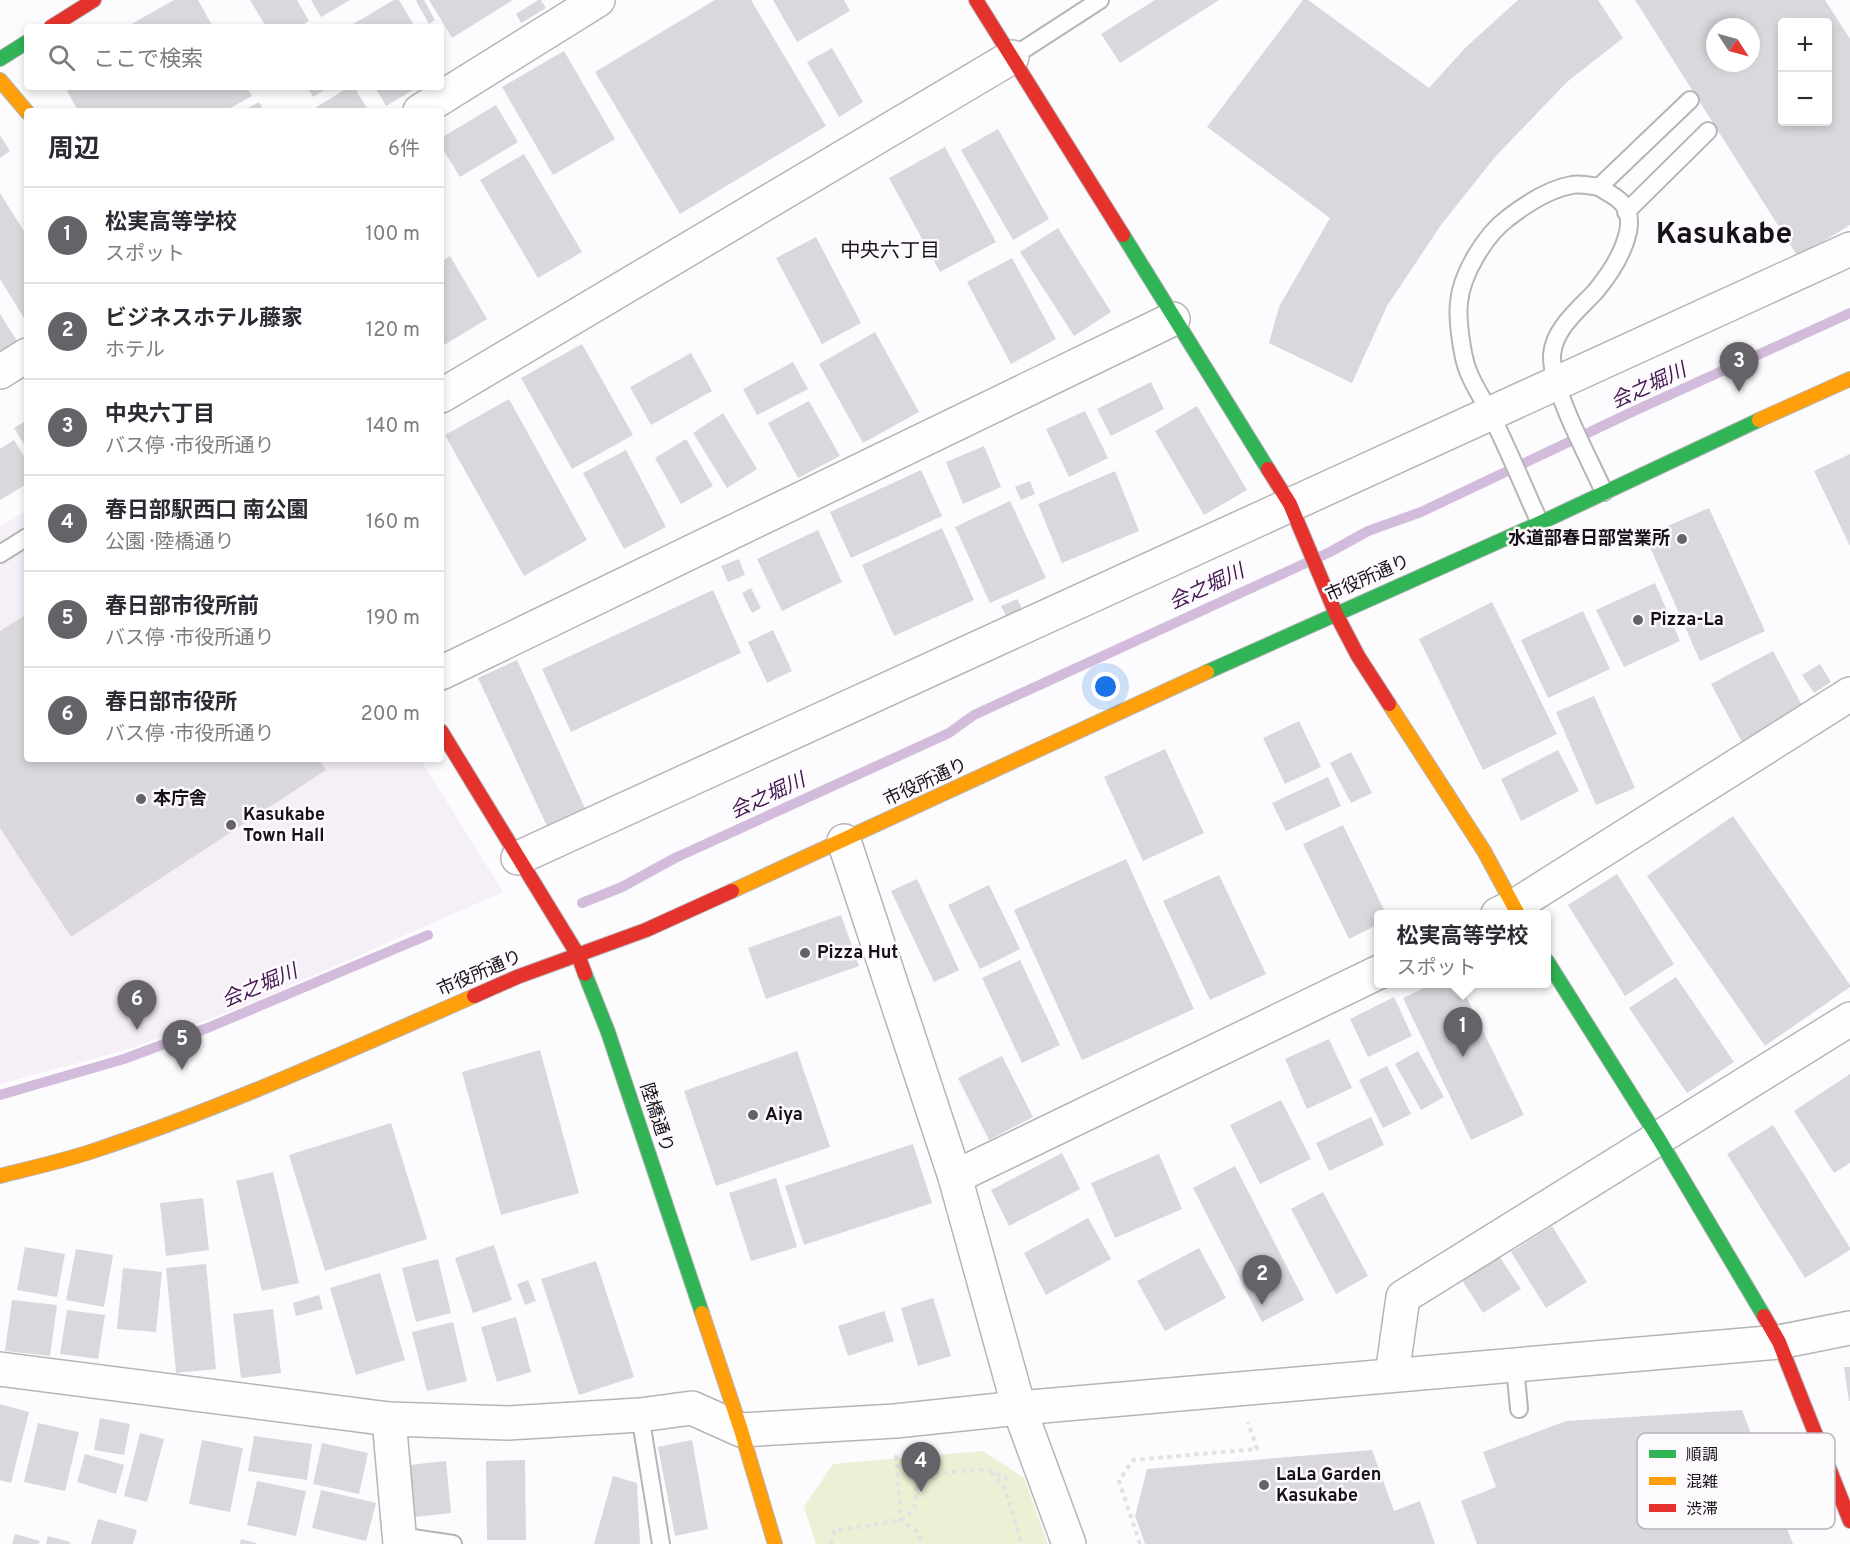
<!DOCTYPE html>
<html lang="ja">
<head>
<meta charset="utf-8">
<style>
  body { margin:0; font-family:Overpass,"Noto Sans JP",sans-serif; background:#f2f2f3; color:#2b2b33 }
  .controls { position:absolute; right:18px; top:18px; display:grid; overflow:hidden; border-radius:6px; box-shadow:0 3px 9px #0003 }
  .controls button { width:54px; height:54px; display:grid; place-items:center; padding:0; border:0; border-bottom:2px solid #e1e1e2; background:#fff; color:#2b2b33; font:30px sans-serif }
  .compass { position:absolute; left:1706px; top:18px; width:54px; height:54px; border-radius:50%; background:#fff; box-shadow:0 3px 9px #0003; rotate:126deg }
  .you { position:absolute; left:1106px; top:687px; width:21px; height:21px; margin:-15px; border:4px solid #fff; border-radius:50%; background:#1a73e8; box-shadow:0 0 0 9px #1a73e833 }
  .badge { display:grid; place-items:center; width:39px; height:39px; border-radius:50%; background:#666368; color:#fff; font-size:20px; font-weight:700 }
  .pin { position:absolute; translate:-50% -50px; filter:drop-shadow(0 2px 3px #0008) }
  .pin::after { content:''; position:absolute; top:32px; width:21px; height:18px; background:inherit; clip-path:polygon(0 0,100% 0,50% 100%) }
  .popup { position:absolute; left:1374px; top:910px; width:177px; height:78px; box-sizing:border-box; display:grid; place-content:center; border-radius:6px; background:#fff; filter:drop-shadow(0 2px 4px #0005); font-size:20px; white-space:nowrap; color:#7c7c81 }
  .popup b { font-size:22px; color:#2b2b33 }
  .popup::after { content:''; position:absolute; left:50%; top:100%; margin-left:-12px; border:12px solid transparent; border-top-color:#fff }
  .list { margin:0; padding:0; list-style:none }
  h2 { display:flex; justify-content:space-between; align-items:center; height:78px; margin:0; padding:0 24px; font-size:26px }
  h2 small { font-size:20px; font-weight:400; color:#7c7c81 }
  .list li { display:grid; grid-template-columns:39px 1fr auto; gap:18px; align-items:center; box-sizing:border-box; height:96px; padding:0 24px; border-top:2px solid #e1e1e2 }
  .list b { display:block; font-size:22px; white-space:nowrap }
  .list p { margin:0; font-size:20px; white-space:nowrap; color:#7c7c81 }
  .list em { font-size:20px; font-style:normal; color:#7c7c81 }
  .icon { flex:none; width:33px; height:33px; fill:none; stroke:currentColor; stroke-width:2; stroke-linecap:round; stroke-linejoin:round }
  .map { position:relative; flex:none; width:1850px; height:1544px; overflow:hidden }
  .search { position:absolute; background:#fff; box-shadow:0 3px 9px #0003; left:24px; top:24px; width:420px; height:66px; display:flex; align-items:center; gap:15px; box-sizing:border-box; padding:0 21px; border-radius:6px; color:#7c7c81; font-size:22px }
  .panel { position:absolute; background:#fff; box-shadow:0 3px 9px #0003; left:24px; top:108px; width:420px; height:654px; border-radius:6px }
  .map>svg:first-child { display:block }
  .built { fill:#f5eff8 }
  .green { fill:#eaf1d4 }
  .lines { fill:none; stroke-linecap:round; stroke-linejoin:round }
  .stream { stroke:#d3bbdb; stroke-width:10 }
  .building { fill:#dbd8dd; fill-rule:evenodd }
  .lane-casing { stroke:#b6b4b7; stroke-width:20 }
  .street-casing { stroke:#b6b4b7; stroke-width:36 }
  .fast-casing { stroke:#b6b4b7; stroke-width:16 }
  .slow-casing { stroke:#b6b4b7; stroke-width:16 }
  .jam-casing { stroke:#b6b4b7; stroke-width:16 }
  .path { stroke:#e2e2e2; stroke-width:4; stroke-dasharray:4.5 4.5; stroke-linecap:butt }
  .lane { stroke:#fffeff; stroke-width:16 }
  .street { stroke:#fffeff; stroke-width:33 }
  .fast { stroke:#30b455; stroke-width:14 }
  .slow { stroke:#ff9f0a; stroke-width:14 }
  .jam { stroke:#e5322d; stroke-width:14 }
  .poi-dot { fill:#666368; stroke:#fdfafe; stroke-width:2 }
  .labels { text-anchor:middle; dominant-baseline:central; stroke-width:5; stroke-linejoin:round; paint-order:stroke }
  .poi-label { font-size:18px; font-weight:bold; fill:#161117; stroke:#fdfafe; text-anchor:start }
  .street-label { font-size:18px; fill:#161117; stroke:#fdfafe }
  .neighbourhood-label { font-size:20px; fill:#161117; stroke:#fdfafe }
  .water-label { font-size:20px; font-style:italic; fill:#431850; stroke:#fdfafe }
  .town-label { font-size:30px; font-weight:bold; fill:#161117; stroke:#fdfafe }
  .key { fill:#fdfafe; stroke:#b8b4b9; stroke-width:1.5 }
  .key-label { font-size:16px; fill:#161117 }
</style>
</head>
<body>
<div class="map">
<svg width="1850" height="1544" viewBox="0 0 1850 1544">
  <rect width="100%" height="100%" fill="#fcfbfd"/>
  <!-- built -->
  <polygon class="built" points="27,510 27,759 420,759 503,892 244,1006 129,1049 0,1084 0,527"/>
  <!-- green -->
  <polygon class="green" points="983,1451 1024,1478 1048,1544 816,1544 804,1507 833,1464"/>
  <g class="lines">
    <!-- stream -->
    <g class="stream">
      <polyline points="582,903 622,887 675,858 949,733 974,715 1330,552 1368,531 1421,512 1634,411 1850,313"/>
      <polyline points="0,1095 124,1059 210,1027 428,935"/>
    </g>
  </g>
  <!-- building -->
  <g class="building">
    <polygon points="174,0 198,0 213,27 126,27"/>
    <polygon points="250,0 297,0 309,21 299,27 266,27"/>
    <polygon points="311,0 350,0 321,17"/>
    <polygon points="394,0 399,0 415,27 348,27"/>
    <polygon points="418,0 424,0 435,20 429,24 416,1"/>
    <polygon points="429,0 513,0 452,38"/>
    <polygon points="538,0 541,0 546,8 521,23 516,14"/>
    <polygon points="715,0 751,0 826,126 680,214 595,72"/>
    <polygon points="773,0 844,0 850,11 797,42"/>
    <polygon points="1155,0 1219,0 1120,63 1101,34"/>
    <polygon points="1303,0 1308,0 1429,88 1465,48 1518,0 1598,0 1623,38 1567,82 1495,157 1441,225 1387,306 1352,383 1269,343 1279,307 1330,218 1207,127"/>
    <path d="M1635,0H1825L1850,39V225L1798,257ZM1782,22H1828V122H1782ZM1715,27H1751V63H1715Z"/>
    <polygon points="832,48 863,102 839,117 807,62"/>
    <polygon points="564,51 615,139 553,175 502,87"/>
    <polygon points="65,87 246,87 252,96 225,111 78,111"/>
    <polygon points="307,87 329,87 313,97"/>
    <polygon points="349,87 354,87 369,111 310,111"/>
    <polygon points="375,87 418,87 386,106"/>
    <polygon points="259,102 264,111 250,111 248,108"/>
    <polygon points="496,105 518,142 460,177 441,146 441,138"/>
    <polygon points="998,129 1049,219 1013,240 961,150"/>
    <polygon points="0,135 10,151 0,158"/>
    <polygon points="945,147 996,242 940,272 889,178"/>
    <polygon points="524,154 582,252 538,278 480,180"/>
    <polygon points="0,193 27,236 27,323 0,279"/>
    <polygon points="1058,228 1111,312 1074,336 1020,252"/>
    <polygon points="816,237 861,323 822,344 776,258"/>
    <polygon points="450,256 487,319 441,347 441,262"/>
    <polygon points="1012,258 1056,339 1011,364 967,282"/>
    <polygon points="0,314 17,341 0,352"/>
    <polygon points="875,332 919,412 863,443 819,364"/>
    <polygon points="582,344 633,435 572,469 521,378"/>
    <polygon points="691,353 712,391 651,425 630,387"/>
    <polygon points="793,362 808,389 757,415 743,389"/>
    <polygon points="1151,382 1164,409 1111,436 1097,409"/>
    <polygon points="509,399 587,540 524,576 445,435"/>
    <polygon points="809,401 840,456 798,478 768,423"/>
    <polygon points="1197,406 1247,490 1204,515 1155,431"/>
    <polygon points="1085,411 1108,458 1069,477 1046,429"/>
    <polygon points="723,413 757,469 727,488 693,433"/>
    <polygon points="27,420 27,449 14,428"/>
    <polygon points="686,439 713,486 681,504 655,458"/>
    <polygon points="14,440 27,461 27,484 0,500 0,449"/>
    <polygon points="984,446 1001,487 963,504 946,462"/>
    <polygon points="626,450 666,527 624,549 583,473"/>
    <polygon points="1850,454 1850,546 1814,471"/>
    <polygon points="921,470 942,516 851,558 830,512"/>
    <polygon points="1115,471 1139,531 1062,563 1038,504"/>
    <polygon points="1030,481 1035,494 1021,500 1015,487"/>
    <polygon points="1010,501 1046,578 990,603 955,527"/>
    <polygon points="1709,508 1765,631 1700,661 1645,536"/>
    <polygon points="942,528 974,600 894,636 862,565"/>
    <polygon points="818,530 842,582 782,611 757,559"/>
    <polygon points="739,559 745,575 728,582 721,566"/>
    <polygon points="1655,583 1680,641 1624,667 1596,610"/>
    <polygon points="751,588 761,608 752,613 742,593"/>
    <polygon points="713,590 741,653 571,732 542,669"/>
    <polygon points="1017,599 1024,612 1008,620 1001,606"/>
    <polygon points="1492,602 1557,734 1483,770 1419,639"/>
    <polygon points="1583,611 1610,669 1548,698 1521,640"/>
    <polygon points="27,614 27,759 318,759 326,770 71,937 0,828 0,631"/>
    <polygon points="773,630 792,671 767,683 748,642"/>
    <polygon points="1773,651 1804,709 1742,742 1711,684"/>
    <polygon points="517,660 585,808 547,826 478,678"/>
    <polygon points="1820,664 1831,682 1814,693 1802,675"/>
    <polygon points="1594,696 1635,788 1596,805 1556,712"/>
    <polygon points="1299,721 1321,767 1285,784 1263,738"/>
    <polygon points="1165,749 1204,833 1143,861 1104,777"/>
    <polygon points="1558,750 1579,791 1521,821 1501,779"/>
    <polygon points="1351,752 1372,793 1351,803 1330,763"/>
    <polygon points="1328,777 1341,806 1286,831 1272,803"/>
    <polygon points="1733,816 1850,985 1850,987 1765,1046 1647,876"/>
    <polygon points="1343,825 1386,914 1379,914 1379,924 1349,939 1303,844"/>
    <polygon points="1126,859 1194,1009 1082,1060 1014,910"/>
    <polygon points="1617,874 1674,964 1625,996 1568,905"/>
    <polygon points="1219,875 1266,974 1210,1000 1163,901"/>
    <polygon points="917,879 959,970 934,982 891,891"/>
    <polygon points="989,885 1020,949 980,969 948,905"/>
    <polygon points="841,915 859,966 766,999 748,948"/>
    <polygon points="1020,960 1060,1045 1022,1063 982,978"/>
    <polygon points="1676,977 1734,1062 1687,1093 1629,1008"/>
    <polygon points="1433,984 1460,984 1524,1115 1471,1140 1403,998"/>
    <polygon points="1394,997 1412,1036 1368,1057 1350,1019"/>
    <polygon points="1329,1039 1352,1088 1307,1109 1285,1059"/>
    <polygon points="540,1050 579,1193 501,1215 462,1072"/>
    <polygon points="797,1051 830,1147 716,1186 684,1091"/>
    <polygon points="1418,1051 1444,1097 1421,1110 1395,1064"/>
    <polygon points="1002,1056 1033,1117 989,1140 958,1078"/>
    <polygon points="1387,1066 1411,1114 1383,1128 1359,1080"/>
    <polygon points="1850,1074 1850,1163 1834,1173 1794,1111"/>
    <polygon points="1281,1100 1311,1159 1260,1184 1230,1125"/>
    <polygon points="1371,1117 1384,1145 1329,1171 1316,1143"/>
    <polygon points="391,1123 427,1239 325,1271 289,1155"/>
    <polygon points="1773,1125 1850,1248 1850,1250 1805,1278 1727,1154"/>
    <polygon points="913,1144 932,1203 804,1245 785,1186"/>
    <polygon points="1062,1153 1080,1189 1009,1226 991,1190"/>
    <polygon points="1159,1154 1182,1209 1115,1238 1091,1183"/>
    <polygon points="1235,1166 1304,1300 1262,1322 1193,1188"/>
    <polygon points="273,1172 299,1283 262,1291 236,1181"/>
    <polygon points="776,1178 797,1247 751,1261 729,1193"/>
    <polygon points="1323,1192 1368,1276 1336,1294 1291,1209"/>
    <polygon points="203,1198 209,1250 166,1256 160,1203"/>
    <polygon points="1088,1218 1111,1259 1046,1295 1024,1253"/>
    <polygon points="1552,1226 1587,1282 1546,1308 1511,1252"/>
    <polygon points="494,1245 512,1300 473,1313 455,1258"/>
    <polygon points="25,1247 65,1254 57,1297 17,1290"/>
    <polygon points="1199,1248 1226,1298 1165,1331 1137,1281"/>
    <polygon points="76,1249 113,1255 104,1307 66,1300"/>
    <polygon points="1499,1256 1521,1289 1483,1313 1462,1280"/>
    <polygon points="438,1259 451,1313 416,1322 402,1268"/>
    <polygon points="596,1261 634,1377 579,1395 541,1279"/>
    <polygon points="206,1264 216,1369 176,1373 166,1268"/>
    <polygon points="123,1268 162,1272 156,1332 117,1329"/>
    <polygon points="380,1273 405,1360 356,1375 330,1288"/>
    <polygon points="528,1280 536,1301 525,1305 517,1284"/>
    <polygon points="319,1295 323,1309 296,1316 293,1303"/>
    <polygon points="933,1298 951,1356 918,1366 901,1308"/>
    <polygon points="12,1300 57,1305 50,1356 5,1351"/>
    <polygon points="273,1309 281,1373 241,1378 233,1314"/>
    <polygon points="67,1310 105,1315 98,1359 60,1354"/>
    <polygon points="884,1311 894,1341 848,1356 838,1326"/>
    <polygon points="516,1317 531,1372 497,1382 481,1327"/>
    <polygon points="453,1322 467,1381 427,1391 412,1332"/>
    <polygon points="1844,1367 1850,1367 1850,1401 1849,1401"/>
    <polygon points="0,1404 29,1412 11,1483 0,1480"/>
    <polygon points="1742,1410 1793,1544 1477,1544 1461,1501 1496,1487 1483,1452 1566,1421"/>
    <polygon points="100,1418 130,1424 124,1455 94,1450"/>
    <polygon points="38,1423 79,1432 65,1491 24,1482"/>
    <polygon points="140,1433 164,1439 147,1502 124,1496"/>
    <polygon points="254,1436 312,1444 307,1480 248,1471"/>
    <polygon points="202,1440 243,1448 230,1512 189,1504"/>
    <polygon points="692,1440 708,1529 675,1536 658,1447"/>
    <polygon points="322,1443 368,1453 359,1494 313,1484"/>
    <polygon points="1372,1450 1394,1511 1420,1501 1435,1544 1145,1544 1135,1516 1147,1469"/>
    <polygon points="85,1454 124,1465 116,1494 77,1482"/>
    <polygon points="525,1460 526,1540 487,1540 486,1461"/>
    <polygon points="446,1461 451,1513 415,1517 409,1465"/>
    <polygon points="613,1476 637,1483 640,1544 594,1544"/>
    <polygon points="257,1481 306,1491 296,1536 247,1525"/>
    <polygon points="321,1490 376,1503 366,1541 312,1528"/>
    <polygon points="98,1519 137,1530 133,1544 91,1544"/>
    <polygon points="15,1534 40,1541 39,1544 12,1544"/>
    <polygon points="48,1536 70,1542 70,1544 46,1544"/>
    <polygon points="241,1539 256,1543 256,1544 240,1544"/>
  </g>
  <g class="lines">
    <!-- lane casing -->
    <g class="lane-casing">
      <g id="lane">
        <polyline points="1012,57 1100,0"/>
        <path d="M1599,187C1606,192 1616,196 1622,203C1630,211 1630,222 1628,232C1623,255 1610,274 1595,292C1578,310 1554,329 1552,355C1551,390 1589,458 1604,492"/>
        <polyline points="1626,212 1708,131"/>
        <path d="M1540,523C1525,490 1511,456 1495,423C1487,405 1475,389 1468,371C1462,356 1457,319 1459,303C1461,275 1485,235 1508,218C1526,204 1549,189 1572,185C1580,183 1591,186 1599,187L1690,100"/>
        <polyline points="0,554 27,537"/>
        <polyline points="1515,1366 1519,1409"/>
        <polyline points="640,1415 661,1544"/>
        <polyline points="399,1536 453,1544"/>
      </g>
    </g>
    <!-- street casing -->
    <g class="street-casing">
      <g id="street">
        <polyline points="420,111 598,0"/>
        <polyline points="0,372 27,355"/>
        <polyline points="441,396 1012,57"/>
        <polyline points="441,673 1173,319"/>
        <polyline points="844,841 955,1177 1019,1408 1069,1544"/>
        <polyline points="518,858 1850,249"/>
        <polyline points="1498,914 1513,907 1850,694"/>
        <polyline points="955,1177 1379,972"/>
        <polyline points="0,1369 389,1419 508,1423 640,1415 692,1408 741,1430 895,1421 1019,1408 1779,1342 1850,1328"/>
        <polyline points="1392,1375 1403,1297 1850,1019"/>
        <polyline points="389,1419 400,1544"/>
      </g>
    </g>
    <!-- fast casing -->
    <g class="fast-casing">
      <g id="fast">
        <polyline points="0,59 27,42"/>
        <polyline points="1123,235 1268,469"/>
        <polyline points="1207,672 1540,523 1759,420"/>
        <polyline points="1547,961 1659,1139 1764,1316"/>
        <polyline points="585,974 608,1032 702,1313"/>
      </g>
    </g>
    <!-- slow casing -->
    <g class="slow-casing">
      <g id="slow">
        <polyline points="0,80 27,112"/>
        <polyline points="1759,420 1850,379"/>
        <polyline points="1389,704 1484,851 1518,914"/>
        <polyline points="732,891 1207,672"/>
        <path d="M0,1176C31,1168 63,1161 93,1151C223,1108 348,1051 474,996"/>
        <polyline points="702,1313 741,1430 775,1544"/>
      </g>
    </g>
    <!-- jam casing -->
    <g class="jam-casing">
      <g id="jam">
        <polyline points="976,0 1123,235"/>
        <polyline points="51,27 94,0"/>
        <polyline points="1268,469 1290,504 1336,614 1358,656 1389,704"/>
        <polyline points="441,731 578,955 585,974"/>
        <polyline points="474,996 517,977 646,930 732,891"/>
        <polyline points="1764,1316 1779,1342 1850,1521"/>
      </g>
    </g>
    <!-- path -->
    <g class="path">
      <polyline points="896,1455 901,1520 916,1531 923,1544"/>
      <polyline points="991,1472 1004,1486 1022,1544"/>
      <polyline points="831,1544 834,1531 901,1520 914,1510 917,1487 928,1474 988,1469 1008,1479"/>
      <polyline points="1140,1544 1119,1481 1133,1460 1257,1449 1248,1422"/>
    </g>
    <!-- lane -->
    <use href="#lane" class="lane"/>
    <!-- street -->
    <use href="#street" class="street"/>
    <!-- fast -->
    <use href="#fast" class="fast"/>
    <!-- slow -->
    <use href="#slow" class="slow"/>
    <!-- jam -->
    <use href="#jam" class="jam"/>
  </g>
  <!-- markers -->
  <g class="poi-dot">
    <circle cx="1682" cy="539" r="6"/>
    <circle cx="1638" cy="620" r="6"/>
    <circle cx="141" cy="799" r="6"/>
    <circle cx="231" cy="825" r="6"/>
    <circle cx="805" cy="953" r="6"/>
    <circle cx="753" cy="1115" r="6"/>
    <circle cx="1264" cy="1485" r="6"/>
  </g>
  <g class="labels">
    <!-- poi labels -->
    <g class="poi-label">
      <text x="1670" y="539" text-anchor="end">水道部春日部営業所</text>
      <text x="1650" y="620">Pizza-La</text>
      <text x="153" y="799">本庁舎</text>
      <text x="243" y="815">Kasukabe<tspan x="243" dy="21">Town Hall</tspan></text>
      <text x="817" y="953">Pizza Hut</text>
      <text x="765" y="1115">Aiya</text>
      <text x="1276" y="1475">LaLa Garden<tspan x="1276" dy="21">Kasukabe</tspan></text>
    </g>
    <!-- street labels -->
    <g class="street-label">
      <text transform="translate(1368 579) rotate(-24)">市役所通り</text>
      <text transform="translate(926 783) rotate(-25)">市役所通り</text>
      <text transform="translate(480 974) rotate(-23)">市役所通り</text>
      <text transform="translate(656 1118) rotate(72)">陸橋通り</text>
    </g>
    <!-- neighbourhood labels -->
    <g class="neighbourhood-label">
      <text x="890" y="252">中央六丁目</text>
    </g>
    <!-- water labels -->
    <g class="water-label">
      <text transform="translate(1649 387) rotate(-25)">会之堀川</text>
      <text transform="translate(1207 588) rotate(-25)">会之堀川</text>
      <text transform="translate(768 797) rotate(-25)">会之堀川</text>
      <text transform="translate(260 987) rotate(-23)">会之堀川</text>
    </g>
    <!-- town labels -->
    <g class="town-label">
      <text x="1724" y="235">Kasukabe</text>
    </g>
  </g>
  <!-- legend -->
  <rect x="1637" y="1433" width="198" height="96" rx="9" class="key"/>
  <rect x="1649" y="1450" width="27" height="8" fill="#30b455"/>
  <rect x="1649" y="1477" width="27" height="8" fill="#ff9f0a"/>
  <rect x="1649" y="1504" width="27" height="8" fill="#e5322d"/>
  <g class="key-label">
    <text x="1686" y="1460">順調</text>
    <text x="1686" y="1487">混雑</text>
    <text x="1686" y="1514">渋滞</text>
  </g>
</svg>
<div class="controls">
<button>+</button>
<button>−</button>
</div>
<svg class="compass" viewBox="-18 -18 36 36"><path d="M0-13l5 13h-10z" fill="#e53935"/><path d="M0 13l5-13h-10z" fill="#7c7c81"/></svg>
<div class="you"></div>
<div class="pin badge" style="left:1463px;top:1057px">1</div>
<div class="popup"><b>松実高等学校</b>スポット</div>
<div class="pin badge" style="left:1262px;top:1305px">2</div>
<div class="pin badge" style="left:1739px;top:392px">3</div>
<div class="pin badge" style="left:921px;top:1492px">4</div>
<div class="pin badge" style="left:182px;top:1070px">5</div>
<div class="pin badge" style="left:137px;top:1030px">6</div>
<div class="search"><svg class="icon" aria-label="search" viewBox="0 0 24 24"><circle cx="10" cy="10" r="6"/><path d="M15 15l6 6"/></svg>ここで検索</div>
<section class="panel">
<h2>周辺<small>6件</small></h2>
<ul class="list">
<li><span class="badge">1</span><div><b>松実高等学校</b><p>スポット</p></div><em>100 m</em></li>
<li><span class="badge">2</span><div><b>ビジネスホテル藤家</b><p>ホテル</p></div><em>120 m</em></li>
<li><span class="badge">3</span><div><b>中央六丁目</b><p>バス停 · 市役所通り</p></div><em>140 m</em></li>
<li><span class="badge">4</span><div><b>春日部駅西口 南公園</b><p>公園 · 陸橋通り</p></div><em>160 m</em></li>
<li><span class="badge">5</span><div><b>春日部市役所前</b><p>バス停 · 市役所通り</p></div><em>190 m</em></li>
<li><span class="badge">6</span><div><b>春日部市役所</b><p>バス停 · 市役所通り</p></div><em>200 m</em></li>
</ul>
</section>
</div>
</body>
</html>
